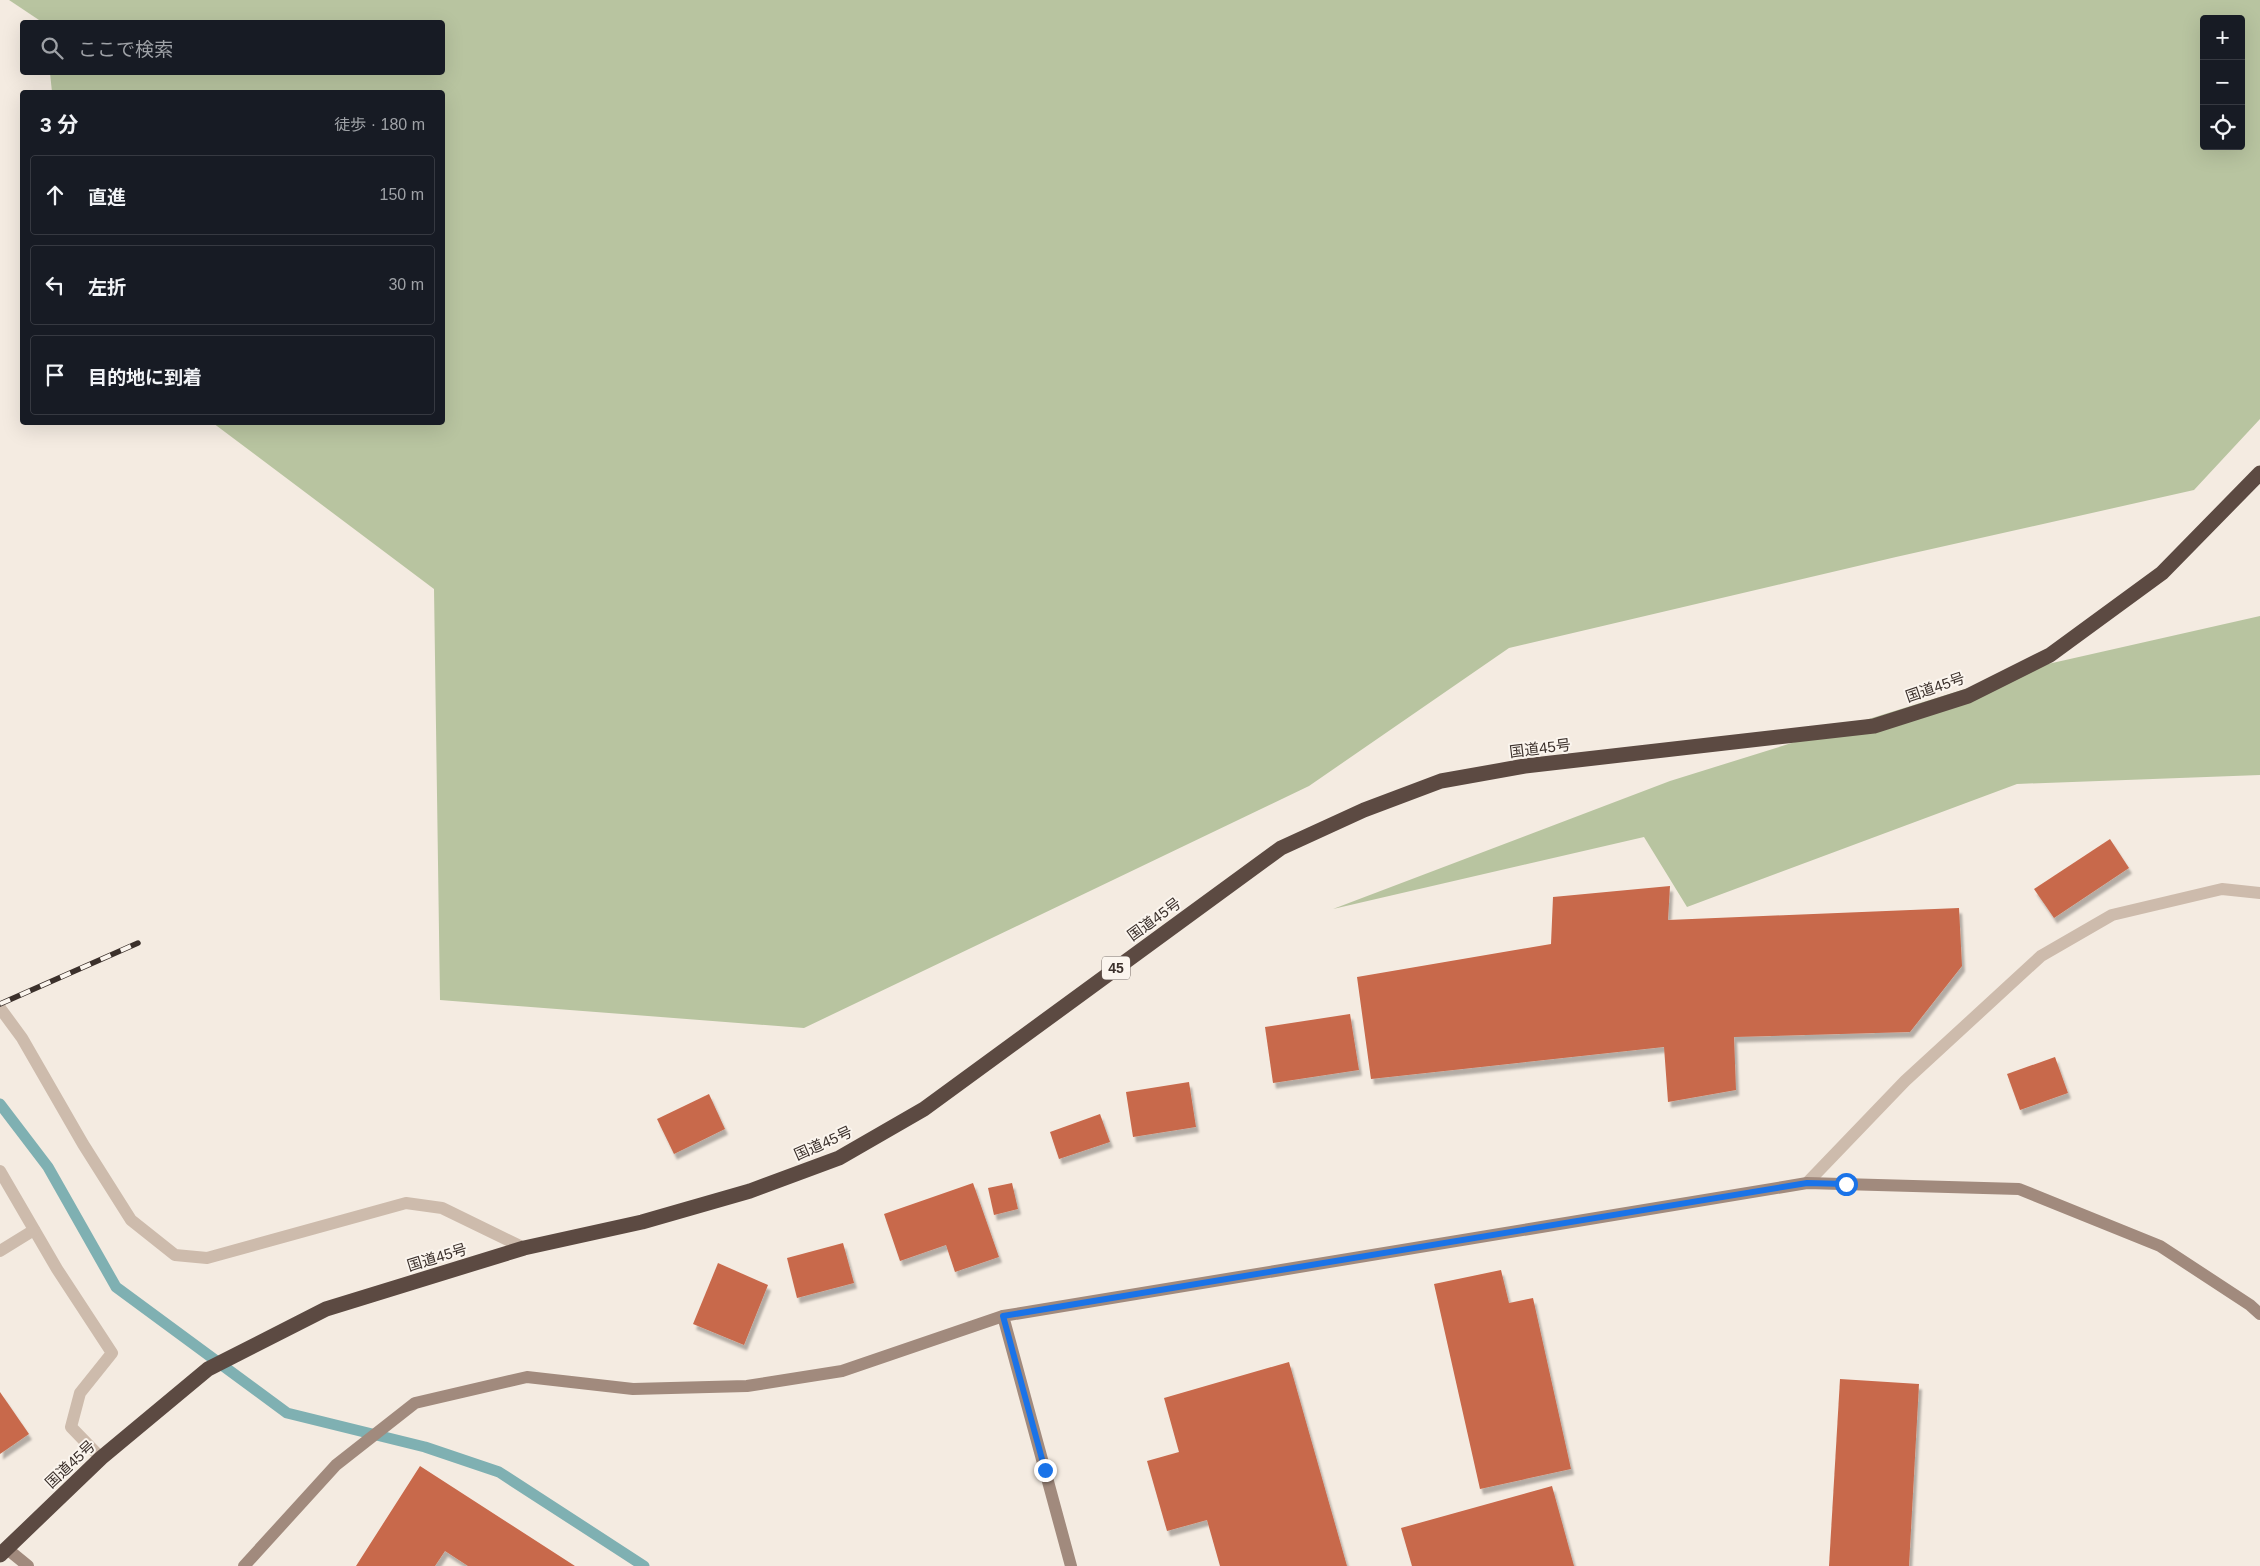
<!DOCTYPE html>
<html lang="ja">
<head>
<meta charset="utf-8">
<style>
  body { margin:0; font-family:Arial,"Noto Sans JP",sans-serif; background:#20242c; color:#f1f3f6 }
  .controls { position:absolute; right:15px; top:15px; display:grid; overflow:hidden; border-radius:5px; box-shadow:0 5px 20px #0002 }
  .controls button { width:45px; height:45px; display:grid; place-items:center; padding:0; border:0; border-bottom:1px solid #363941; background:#171b24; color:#f1f3f6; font:25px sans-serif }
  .stop { position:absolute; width:15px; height:15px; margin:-11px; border:4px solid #1a73e8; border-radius:50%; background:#fff }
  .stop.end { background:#1a73e8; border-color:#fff; box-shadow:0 1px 5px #0008 }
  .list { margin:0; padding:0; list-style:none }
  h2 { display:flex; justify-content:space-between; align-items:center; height:65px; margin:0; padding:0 20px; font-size:21px }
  h2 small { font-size:16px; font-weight:400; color:#9ea1a6 }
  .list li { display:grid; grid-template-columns:32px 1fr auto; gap:15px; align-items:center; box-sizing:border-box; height:80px; margin:0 10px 10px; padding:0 10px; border:1px solid #363941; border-radius:5px }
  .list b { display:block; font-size:19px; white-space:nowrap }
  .list em { font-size:16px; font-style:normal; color:#9ea1a6 }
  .icon { flex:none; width:28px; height:28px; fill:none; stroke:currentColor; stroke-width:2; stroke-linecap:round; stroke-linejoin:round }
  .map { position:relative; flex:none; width:2260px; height:1566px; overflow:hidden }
  .search { position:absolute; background:#171b24; box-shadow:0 5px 20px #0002; left:20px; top:20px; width:425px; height:55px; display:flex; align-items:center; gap:12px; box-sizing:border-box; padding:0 18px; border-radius:5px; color:#9ea1a6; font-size:19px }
  .panel { position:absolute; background:#171b24; box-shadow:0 5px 20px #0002; left:20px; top:90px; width:425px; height:335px; border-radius:5px }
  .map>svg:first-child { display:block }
  .green { fill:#b8c4a0; fill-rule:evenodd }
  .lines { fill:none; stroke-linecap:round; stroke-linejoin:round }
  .stream { stroke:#7fb0b2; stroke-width:11 }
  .building { fill:#c8694b; filter:url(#shadow) }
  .lane { stroke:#cdbbac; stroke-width:12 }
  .street { stroke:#cdbbac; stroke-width:12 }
  .secondary { stroke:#a18a7d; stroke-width:12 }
  .highway { stroke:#5c4a42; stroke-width:15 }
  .rail-casing { stroke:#3b302b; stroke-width:5.5 }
  .rail { stroke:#fbf5ee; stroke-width:4; stroke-dasharray:11; stroke-linecap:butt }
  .route { stroke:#1a73e8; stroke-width:6 }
  .labels { text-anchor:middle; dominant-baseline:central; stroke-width:4; stroke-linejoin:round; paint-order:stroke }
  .shield { fill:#fbf5ee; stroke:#756b66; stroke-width:1 }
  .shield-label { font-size:14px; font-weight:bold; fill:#3b302b }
  .street-label { font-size:15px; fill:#3b302b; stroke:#fbf5ee }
</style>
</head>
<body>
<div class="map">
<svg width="2260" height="1566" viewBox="0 0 2260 1566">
  <defs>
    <filter id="shadow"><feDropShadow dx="3" dy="5.5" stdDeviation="1" flood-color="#0004"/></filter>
  </defs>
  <rect width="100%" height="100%" fill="#f4ebe1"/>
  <!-- green -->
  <g class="green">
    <path d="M9,0H2260V419L2194,490L1896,557L1509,648L1309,786L804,1028L440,1000L434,589L213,423L442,422V92H52L50,73L442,72V22H42ZM2204,19H2241V146H2204Z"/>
    <polygon points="2260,616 2260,775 2017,784 1687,907 1644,837 1333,909 1670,781 2039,666"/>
  </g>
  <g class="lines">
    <!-- stream -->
    <polyline class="stream" points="0,1104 48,1167 116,1287 287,1413 425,1447 499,1472 644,1566"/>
  </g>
  <!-- building -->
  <g class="building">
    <polygon points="2110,839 2129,868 2054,918 2034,889"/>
    <polygon points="1670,886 1668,920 1959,908 1962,966 1910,1032 1734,1037 1736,1090 1668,1102 1664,1047 1371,1079 1357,977 1551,944 1553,897"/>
    <polygon points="1350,1014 1359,1070 1273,1083 1265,1027"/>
    <polygon points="2055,1057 2068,1093 2020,1110 2007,1074"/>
    <polygon points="1189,1082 1196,1127 1133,1137 1126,1092"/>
    <polygon points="709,1094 725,1129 674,1154 657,1119"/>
    <polygon points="1100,1114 1110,1142 1059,1159 1050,1132"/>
    <polygon points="973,1183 999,1257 955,1272 946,1245 900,1261 884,1214"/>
    <polygon points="1012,1183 1018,1209 994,1215 988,1188"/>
    <polygon points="843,1243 854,1283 797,1298 787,1258"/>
    <polygon points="718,1263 768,1285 744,1345 693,1324"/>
    <polygon points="1501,1270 1509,1303 1533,1298 1571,1469 1480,1489 1434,1284"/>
    <polygon points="1289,1362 1347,1566 1220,1566 1207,1520 1167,1531 1147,1461 1179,1452 1164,1398"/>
    <polygon points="1840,1379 1919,1384 1909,1566 1829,1566"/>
    <polygon points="0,1392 29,1434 0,1454"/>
    <polygon points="420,1466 575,1566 468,1566 445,1551 435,1566 356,1566"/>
    <polygon points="1552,1486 1574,1566 1412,1566 1401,1528"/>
  </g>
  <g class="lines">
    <!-- lane -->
    <polyline class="lane" points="1807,1183 1905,1081 2041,956 2112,915 2222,889 2260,893"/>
    <!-- street -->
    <g class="street">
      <polyline points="0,1008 22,1038 83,1144 131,1220 175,1255 207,1258 406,1203 442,1208 524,1248"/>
      <polyline points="0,1171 57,1269 112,1353 80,1393 71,1427 101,1458"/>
      <polyline points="0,1251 34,1230"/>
    </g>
    <!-- secondary -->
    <g class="secondary">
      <polyline points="6,1548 28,1566"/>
      <polyline points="244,1566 336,1465 415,1403 527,1377 633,1389 747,1386 842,1371 1003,1316"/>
      <polyline points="1071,1566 1003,1316 1807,1183 2019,1189 2160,1246 2250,1305 2260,1314"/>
    </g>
    <!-- highway -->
    <polyline class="highway" points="0,1555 101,1458 208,1369 326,1309 524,1248 642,1222 750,1191 839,1158 924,1109 1281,848 1364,810 1441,781 1525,766 1874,726 1968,696 2050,655 2162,573 2260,473"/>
    <!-- rail casing -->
    <g class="rail-casing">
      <polyline id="rail" points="0,1004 138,943"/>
    </g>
    <!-- rail -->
    <use href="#rail" class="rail"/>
  </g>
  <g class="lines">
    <!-- route -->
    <polyline class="route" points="1045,1470 1003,1316 1807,1183 1846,1184"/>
  </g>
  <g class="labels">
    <!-- shield labels -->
    <rect class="shield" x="1102" y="956.5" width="28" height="23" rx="4"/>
    <g class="shield-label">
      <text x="1116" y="968">45</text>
    </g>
    <!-- street labels -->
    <g class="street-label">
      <text transform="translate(1935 687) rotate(-19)">国道45号</text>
      <text transform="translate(1540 748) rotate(-7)">国道45号</text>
      <text transform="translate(1154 919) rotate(-36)">国道45号</text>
      <text transform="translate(823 1143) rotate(-24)">国道45号</text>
      <text transform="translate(437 1257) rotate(-17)">国道45号</text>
      <text transform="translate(70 1464) rotate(-43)">国道45号</text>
    </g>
  </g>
</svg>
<div class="controls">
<button>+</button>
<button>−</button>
<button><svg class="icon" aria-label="locate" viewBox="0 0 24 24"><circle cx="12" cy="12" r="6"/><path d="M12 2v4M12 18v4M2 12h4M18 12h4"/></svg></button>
</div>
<div class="stop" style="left:1846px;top:1184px"></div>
<div class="stop end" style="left:1045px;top:1470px"></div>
<div class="search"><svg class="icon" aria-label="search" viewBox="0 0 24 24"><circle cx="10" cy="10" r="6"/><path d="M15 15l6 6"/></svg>ここで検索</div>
<section class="panel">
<h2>3 分<small>徒歩 · 180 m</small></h2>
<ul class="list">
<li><svg class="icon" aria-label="ahead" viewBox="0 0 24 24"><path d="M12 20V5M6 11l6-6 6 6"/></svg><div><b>直進</b></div><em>150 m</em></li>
<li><svg class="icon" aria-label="left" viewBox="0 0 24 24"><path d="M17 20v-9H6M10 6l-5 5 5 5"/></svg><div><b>左折</b></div><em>30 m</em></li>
<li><svg class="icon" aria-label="arrive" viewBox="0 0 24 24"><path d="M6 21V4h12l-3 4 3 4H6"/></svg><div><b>目的地に到着</b></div></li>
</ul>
</section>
</div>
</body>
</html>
